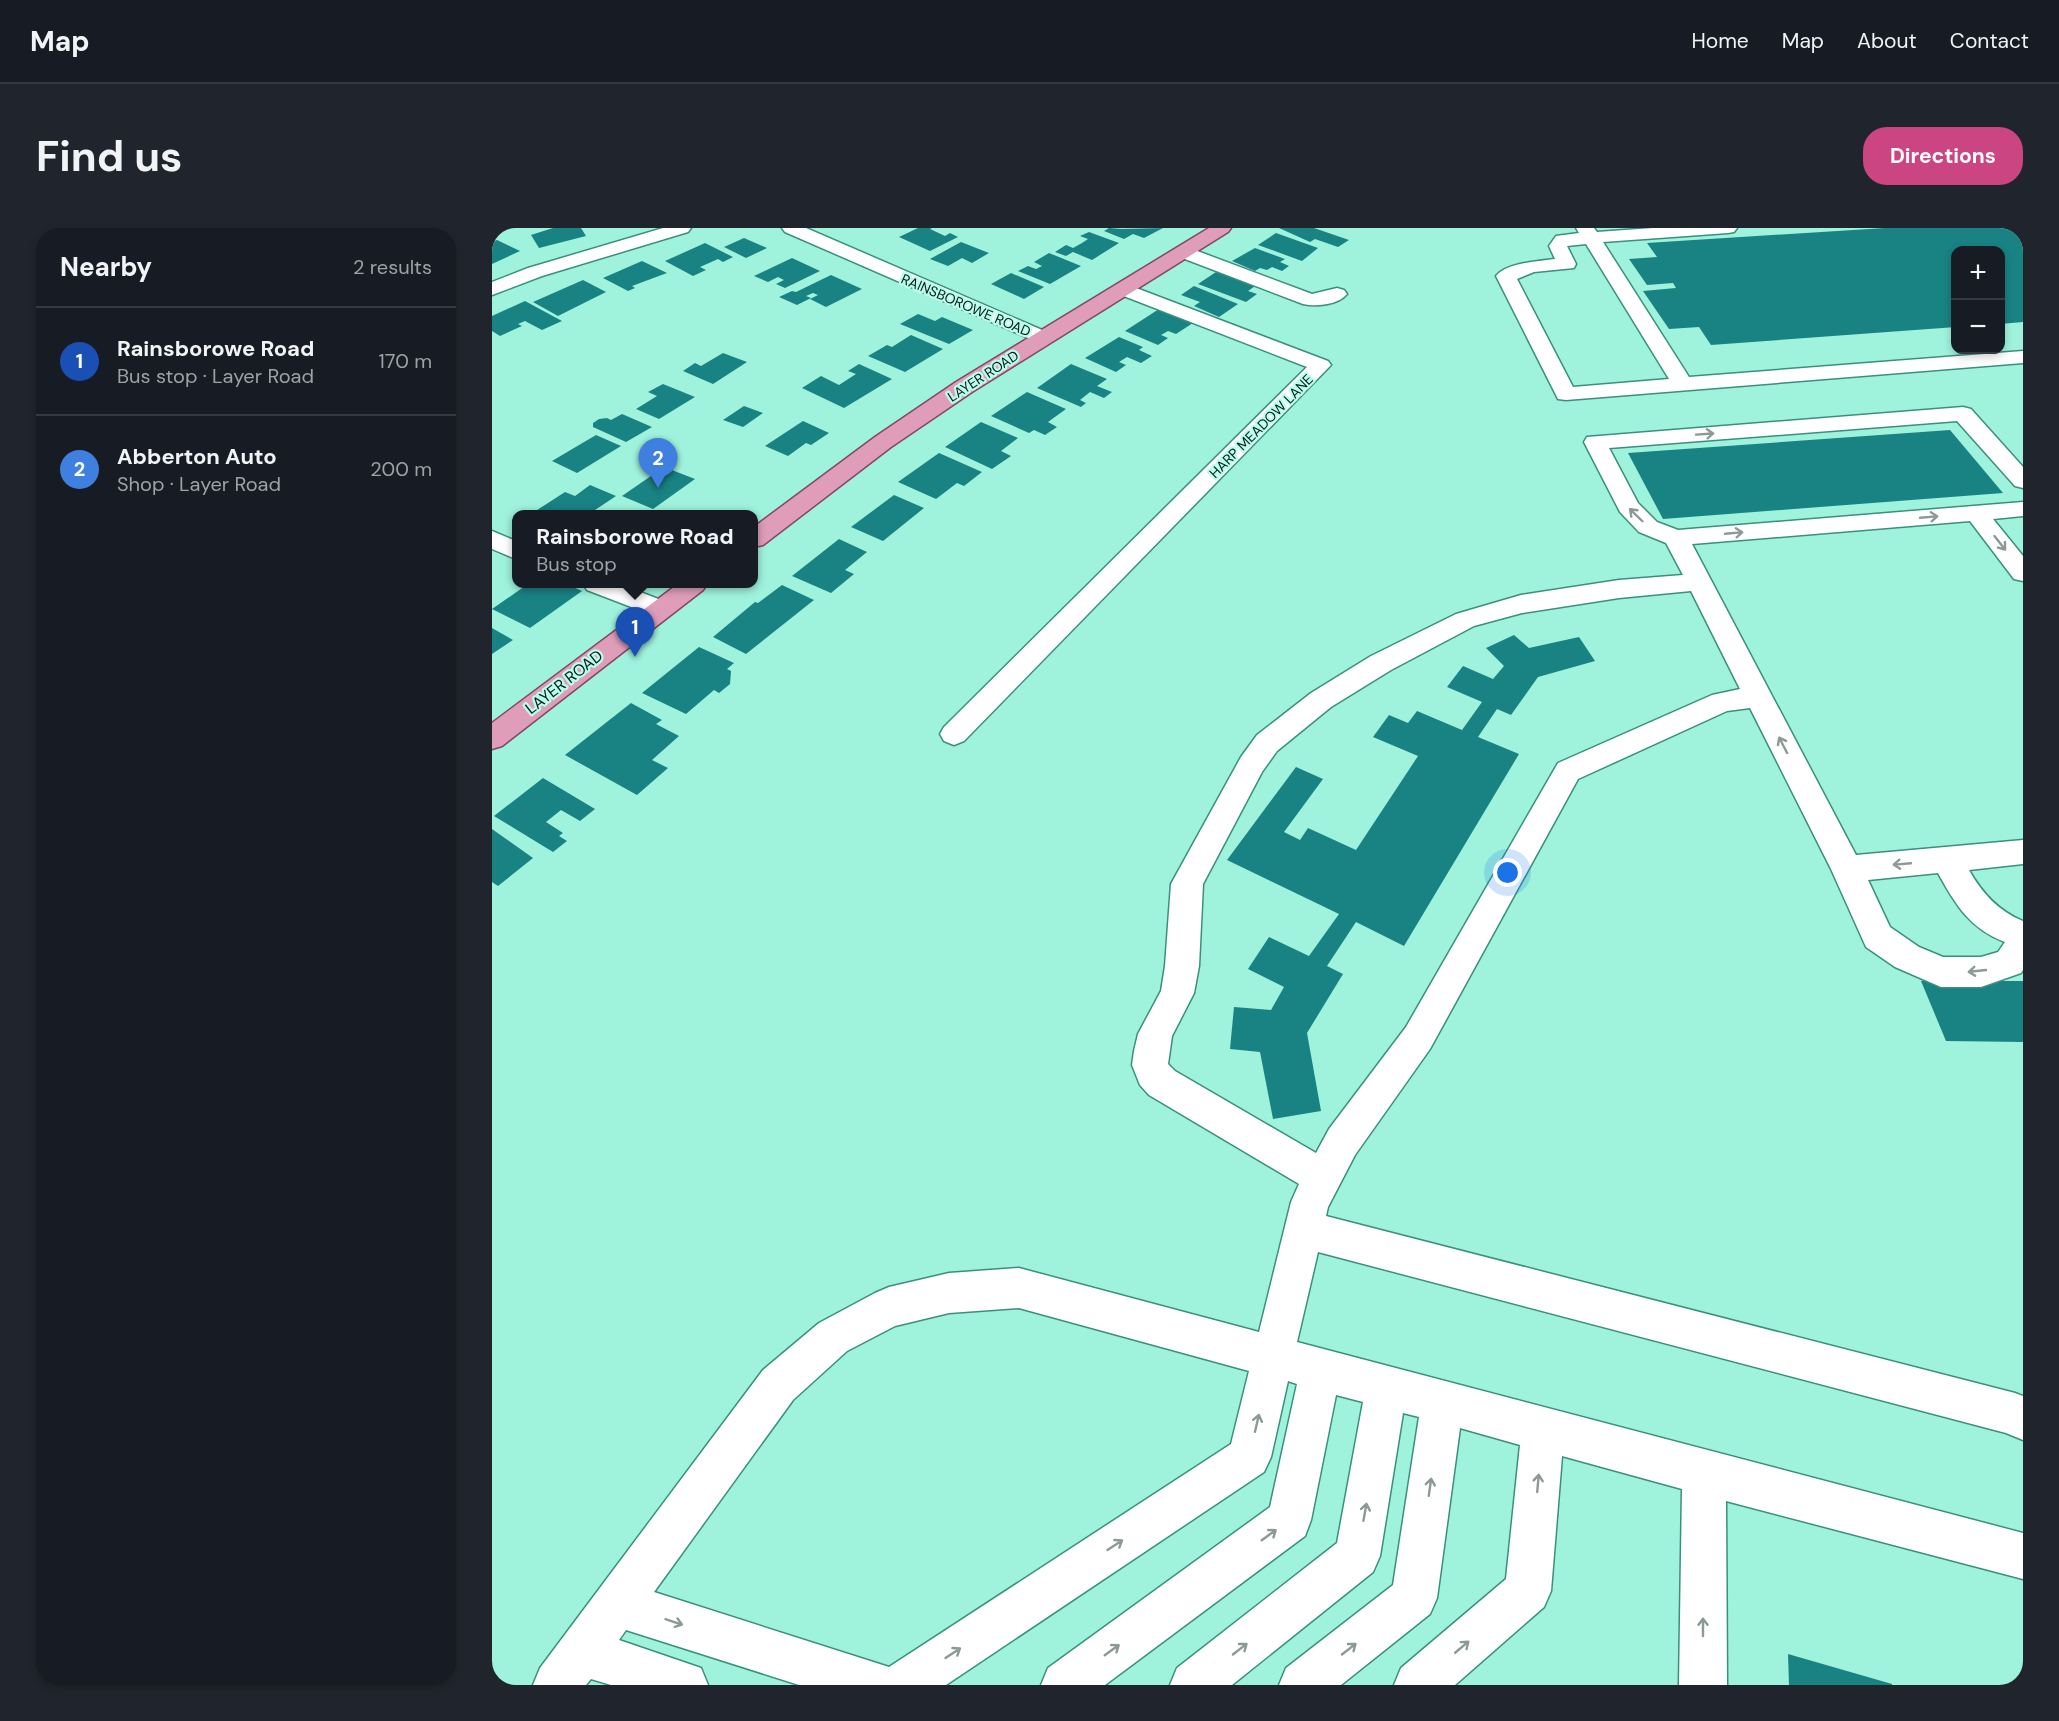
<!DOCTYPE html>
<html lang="en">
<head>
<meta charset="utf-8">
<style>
  body { margin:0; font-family:"DM Sans",sans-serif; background:#20242c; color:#f1f3f6 }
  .controls { position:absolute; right:18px; top:18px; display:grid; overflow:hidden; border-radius:12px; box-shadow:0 3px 9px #0003 }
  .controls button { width:54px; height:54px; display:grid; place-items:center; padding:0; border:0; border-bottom:2px solid #363941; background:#171b24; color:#f1f3f6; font:30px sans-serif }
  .you { position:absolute; left:1016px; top:645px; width:21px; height:21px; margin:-15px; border:4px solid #fff; border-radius:50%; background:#1a73e8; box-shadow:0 0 0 9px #1a73e833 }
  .badge { display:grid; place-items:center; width:39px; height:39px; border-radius:50%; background:#cc4583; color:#fff; font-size:20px; font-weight:700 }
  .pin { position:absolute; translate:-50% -50px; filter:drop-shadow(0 2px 3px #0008) }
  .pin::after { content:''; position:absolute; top:32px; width:21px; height:18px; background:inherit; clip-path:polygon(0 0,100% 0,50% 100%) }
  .popup { position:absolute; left:20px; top:282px; width:246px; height:78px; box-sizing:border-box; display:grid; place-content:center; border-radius:12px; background:#171b24; filter:drop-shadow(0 2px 4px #0005); font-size:20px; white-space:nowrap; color:#9ea1a6 }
  .popup b { font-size:22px; color:#f1f3f6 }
  .popup::after { content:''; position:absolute; left:50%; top:100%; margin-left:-12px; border:12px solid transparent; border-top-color:#171b24 }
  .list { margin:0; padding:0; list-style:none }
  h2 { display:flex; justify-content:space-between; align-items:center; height:78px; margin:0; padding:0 24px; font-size:26px }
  h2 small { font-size:20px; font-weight:400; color:#9ea1a6 }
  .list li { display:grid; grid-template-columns:39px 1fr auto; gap:18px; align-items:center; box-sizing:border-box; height:108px; padding:0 24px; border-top:2px solid #363941 }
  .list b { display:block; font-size:22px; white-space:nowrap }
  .list p { margin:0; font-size:20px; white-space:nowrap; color:#9ea1a6 }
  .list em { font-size:20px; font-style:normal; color:#9ea1a6 }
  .map { position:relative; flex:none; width:1531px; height:1457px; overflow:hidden; border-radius:24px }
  header { display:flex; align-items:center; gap:36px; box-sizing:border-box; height:84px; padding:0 30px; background:#171b24; border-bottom:2px solid #363941 }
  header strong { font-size:28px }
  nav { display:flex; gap:33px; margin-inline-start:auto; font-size:21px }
  .intro { display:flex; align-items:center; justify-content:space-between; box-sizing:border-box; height:144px; padding:0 36px }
  h1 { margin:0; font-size:42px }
  .button { padding:15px 27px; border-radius:24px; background:#cc4583; color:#fff; font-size:21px; font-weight:700 }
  main { display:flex; gap:36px; padding:0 36px }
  aside { flex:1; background:#171b24; border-radius:24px; box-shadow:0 3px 9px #0003 }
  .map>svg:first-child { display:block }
  .building { fill:#198283 }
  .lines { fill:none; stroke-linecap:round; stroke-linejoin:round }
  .minor-casing { stroke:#3a907c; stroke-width:3 }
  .major-casing { stroke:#844662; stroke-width:3 }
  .minor { fill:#fff; fill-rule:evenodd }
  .major { fill:#df9db9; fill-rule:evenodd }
  .oneway { stroke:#8d9997 }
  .labels { text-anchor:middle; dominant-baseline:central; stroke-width:4.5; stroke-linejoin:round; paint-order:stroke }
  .far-street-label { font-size:14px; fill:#021d17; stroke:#bbfdeb }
  .street-label { font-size:16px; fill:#021d17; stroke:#bbfdeb }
</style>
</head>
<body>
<header>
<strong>Map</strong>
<nav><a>Home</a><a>Map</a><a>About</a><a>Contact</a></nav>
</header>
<div class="intro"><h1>Find us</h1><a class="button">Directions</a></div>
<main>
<aside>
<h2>Nearby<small>2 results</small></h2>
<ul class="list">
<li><span class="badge" style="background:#1a4fb4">1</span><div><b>Rainsborowe Road</b><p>Bus stop · Layer Road</p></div><em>170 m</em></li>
<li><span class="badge" style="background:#3f7fe0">2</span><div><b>Abberton Auto</b><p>Shop · Layer Road</p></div><em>200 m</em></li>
</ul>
</aside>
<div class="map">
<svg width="1531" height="1457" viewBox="0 0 1531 1457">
  <rect width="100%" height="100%" fill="#9ff3dd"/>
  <!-- building -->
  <g class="building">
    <polygon points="61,0 89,0 94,8 47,20 39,7"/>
    <polygon points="426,0 440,0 438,1 453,8 458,5 466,9 438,23 407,9"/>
    <polygon points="617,0 630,1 671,0 652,10 641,6 632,11 612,3"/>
    <polygon points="787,0 822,0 857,12 846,19 823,11 818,14"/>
    <polygon points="1393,0 1531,0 1531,94 1508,96 1508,22 1464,22 1464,99 1219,117 1207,99 1177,101 1151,63 1184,60 1181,55 1155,57 1137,31 1165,29 1155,15"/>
    <polygon points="597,4 627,15 600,32 581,24 574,28 563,24 574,17 581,20 590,15 596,11 588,8"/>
    <polygon points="784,5 826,20 810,33 766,17"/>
    <polygon points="252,10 275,20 254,30 232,19"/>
    <polygon points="5,12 28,23 0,36 0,14"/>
    <polygon points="469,14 497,25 480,35 470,30 456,38 438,31"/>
    <polygon points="213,15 241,29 231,34 226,31 208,39 214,42 201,48 173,33"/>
    <polygon points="763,20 793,31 788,34 797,38 790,43 780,39 775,42 768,40 763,43 740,33"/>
    <polygon points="557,25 589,38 558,56 526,43 536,38 544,41 550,38 542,34"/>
    <polygon points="300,30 328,43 293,60 284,56 292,52 286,49 276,54 262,48"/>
    <polygon points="150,33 175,45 140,58 143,60 136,63 111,50"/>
    <polygon points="730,40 769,54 756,63 765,66 754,74 706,56"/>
    <polygon points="519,45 552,59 532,71 499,56"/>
    <polygon points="339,47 370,61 334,79 318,71 326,67 321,65 314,68 319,70 305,77 287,69 300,63 304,64"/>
    <polygon points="91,52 114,64 66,88 41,74"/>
    <polygon points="702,58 746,76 727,89 702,78 708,74 689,67"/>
    <polygon points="33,73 70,93 50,102 33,93 26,96 30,98 8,108 0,103 0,88"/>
    <polygon points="667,81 701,95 684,106 676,103 669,107 676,110 666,117 633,103"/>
    <polygon points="426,86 443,93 450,89 481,102 457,116 408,96"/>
    <polygon points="419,107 451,121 413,144 376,128 395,117 400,119"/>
    <polygon points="627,109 651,119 647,122 660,128 649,135 635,129 627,134 634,137 624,144 593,130"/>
    <polygon points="231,125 255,134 221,156 191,143 203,135 209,138"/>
    <polygon points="367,136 400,151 352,180 310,160 329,148 347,157 364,146 356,143"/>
    <polygon points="579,136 615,151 605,158 620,164 612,170 598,164 588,172 594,175 589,179 545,160"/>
    <polygon points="171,156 203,169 167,191 144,181 165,168 156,164"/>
    <polygon points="535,164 574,181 556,194 565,199 553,207 542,202 537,205 499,188"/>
    <polygon points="252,178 271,185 251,199 231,192"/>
    <polygon points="130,186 160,199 134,214 101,199 101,195 107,191 115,190 119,192"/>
    <polygon points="311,193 337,205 319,217 314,215 296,228 273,218"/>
    <polygon points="489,194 526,210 509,223 519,228 500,241 453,219"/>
    <polygon points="1458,202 1511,265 1171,291 1136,225"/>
    <polygon points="104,207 129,218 85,245 60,233"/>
    <polygon points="447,225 490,244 472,258 465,255 444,271 406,254"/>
    <polygon points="172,239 203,251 161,281 130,268"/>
    <polygon points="98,257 124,268 97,286 39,286 73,264 83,268"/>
    <polygon points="402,267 432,280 391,313 359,299"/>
    <polygon points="347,311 375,324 353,342 362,346 339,365 300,348"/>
    <polygon points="36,356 75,356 90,363 38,400 0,381"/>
    <polygon points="290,357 322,372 254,426 221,409 263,374 266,375"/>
    <polygon points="0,400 21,412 0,426"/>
    <polygon points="1022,407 1037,420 1087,409 1103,433 1046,449 1019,487 1005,481 986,509 1027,526 912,718 864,694 835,738 851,746 815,805 829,883 781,891 768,824 738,821 742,779 779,782 792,759 756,741 777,709 817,728 847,686 735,632 804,539 831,551 792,604 808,612 816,600 864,622 926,528 881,509 897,487 916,495 925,483 970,502 990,474 955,459 971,438 1001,451 1012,438 994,420"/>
    <polygon points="207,419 242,435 235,441 239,443 238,456 227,465 222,462 194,486 150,465"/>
    <polygon points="139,475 170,492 164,496 187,508 160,532 176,540 145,567 73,527"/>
    <polygon points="51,550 103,581 88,593 69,582 54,594 71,605 67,608 75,613 61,624 2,588"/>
    <polygon points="0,601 41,630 6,658 0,654"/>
    <polygon points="1429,753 1531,753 1531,814 1454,813"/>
    <polygon points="1296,1426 1400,1456 1400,1457 1297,1457"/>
  </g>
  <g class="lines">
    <!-- minor casing -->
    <g class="minor-casing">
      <g id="minor">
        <polygon points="171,0 199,0 196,4 50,48 0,67 0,54 36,40"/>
        <polygon points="290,0 314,0 557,105 560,109 557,113 543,113 293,4"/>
        <path d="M1084,0H1102L1105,4L1161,0H1245L1242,4L1236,5L1111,14L1197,149L1531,123V135L1074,172L1066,171L1004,48C1014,35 1047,33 1063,31L1057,18L1064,8L1087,5ZM1094,16L1177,151L1081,159L1025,51L1042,44L1082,40L1084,36L1075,18Z"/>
        <path d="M692,18L820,66L845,60L852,62L855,66C846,77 824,79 811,76L685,28L683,24L685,20Z"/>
        <polygon points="631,55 836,133 839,137 472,513 462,517 452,513 448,506 452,499 815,139 624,65 621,61 624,57"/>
        <path d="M1471,179L1479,181L1531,239V260L1523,258L1465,193L1117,220L1146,275L1165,294L1186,302L1531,274V288L1501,291L1531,328V353L1522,351L1478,293L1200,316L1364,627L1531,612V636L1477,642C1490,665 1506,683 1531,693V742L1529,745L1489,759H1449L1403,739L1374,719L1339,641L1258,480L1235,483L1086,551L938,821L863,927L836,979L834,988L1523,1165L1531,1168V1212L1514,1205L826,1024L805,1114L1531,1305V1351L1234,1273L1235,1457H1187L1190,1261L1070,1228L1059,1363L1052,1379L963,1457H902L909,1440L1014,1351L1028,1217L968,1200L945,1370L938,1386L849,1457H787L794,1440L901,1357L927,1189L911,1185L888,1328L881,1344L740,1457H678L685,1440L845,1315L871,1174L844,1167L819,1292L813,1308L613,1457H549L556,1440L778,1279L805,1156L796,1153L779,1229L772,1244L454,1457H307L134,1402L127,1412L209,1440L216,1457H119L99,1451L94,1457H41L48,1440L271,1142L327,1095L383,1065L397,1059L457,1045L527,1040L767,1104L799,974L807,956L657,867L648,857L640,837L642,823L646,806L669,763L673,738L679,656L749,529L765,507L819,465L879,428L964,386L1029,367L1127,352L1191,347L1174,315L1147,304L1128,284L1092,214L1095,209ZM1199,363L1248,461L1220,467L1066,535L914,799L837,901L824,925L683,843L676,836L680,808L702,765L707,738L711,656L770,544L785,523L839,479L899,442L982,398L1030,385L1127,370ZM1446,645C1463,676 1478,701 1513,714L1506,724L1489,729H1451L1427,719L1398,699L1376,652ZM527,1080L757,1143L739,1216L397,1439L162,1364L301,1172L355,1123L403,1098L457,1085Z"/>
        <polygon points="0,303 24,313 24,331 0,321"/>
        <polygon points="91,356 127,356 177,375 181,381 177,387 168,390 95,362"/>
      </g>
    </g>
    <!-- major casing -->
    <g class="major-casing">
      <g id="major">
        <polygon points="717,0 739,0 736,4 480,164 399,219 271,317 262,319 262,299 383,209 464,154"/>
        <polygon points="186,356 215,356 211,362 10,518 0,521 0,495"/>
      </g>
    </g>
    <!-- minor -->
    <use href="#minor" class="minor"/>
    <!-- major -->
    <use href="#major" class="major"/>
  </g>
  <!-- one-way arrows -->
  <defs><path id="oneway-shaft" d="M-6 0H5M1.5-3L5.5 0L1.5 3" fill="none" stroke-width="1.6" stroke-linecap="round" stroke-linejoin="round" transform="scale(1.5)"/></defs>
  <g class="oneway">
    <use href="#oneway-shaft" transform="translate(1213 206) rotate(-4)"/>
    <use href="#oneway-shaft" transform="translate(1144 287) rotate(-136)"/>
    <use href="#oneway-shaft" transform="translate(1437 289) rotate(-5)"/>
    <use href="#oneway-shaft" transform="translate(1242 305) rotate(-5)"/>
    <use href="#oneway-shaft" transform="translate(1508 315) rotate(52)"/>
    <use href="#oneway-shaft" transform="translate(1291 517) rotate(-117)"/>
    <use href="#oneway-shaft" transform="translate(1410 636) rotate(175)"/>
    <use href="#oneway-shaft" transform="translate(1485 743) rotate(174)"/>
    <use href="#oneway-shaft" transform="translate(765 1195) rotate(-77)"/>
    <use href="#oneway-shaft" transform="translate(1046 1255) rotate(-85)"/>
    <use href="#oneway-shaft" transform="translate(938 1259) rotate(-82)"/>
    <use href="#oneway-shaft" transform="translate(873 1284) rotate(-80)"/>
    <use href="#oneway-shaft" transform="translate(777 1307) rotate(-36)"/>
    <use href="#oneway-shaft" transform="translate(623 1317) rotate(-33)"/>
    <use href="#oneway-shaft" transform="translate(182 1394) rotate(18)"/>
    <use href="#oneway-shaft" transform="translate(1211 1399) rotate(-90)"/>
    <use href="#oneway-shaft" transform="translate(970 1419) rotate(-40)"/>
    <use href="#oneway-shaft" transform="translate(748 1421) rotate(-38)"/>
    <use href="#oneway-shaft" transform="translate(857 1421) rotate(-38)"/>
    <use href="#oneway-shaft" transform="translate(620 1422) rotate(-36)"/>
    <use href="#oneway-shaft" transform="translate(461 1425) rotate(-33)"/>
  </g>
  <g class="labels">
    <!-- far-street labels -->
    <g class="far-street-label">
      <text transform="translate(474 77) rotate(23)">RAINSBOROWE ROAD</text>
      <text transform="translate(491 148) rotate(-33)">LAYER ROAD</text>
      <text transform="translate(769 198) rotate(-45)">HARP MEADOW LANE</text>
    </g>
    <!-- street labels -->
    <g class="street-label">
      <text transform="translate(72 454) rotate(-38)">LAYER ROAD</text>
    </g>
  </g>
</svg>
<div class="controls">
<button>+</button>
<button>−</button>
</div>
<div class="you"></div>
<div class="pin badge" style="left:143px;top:429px;background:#1a4fb4">1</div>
<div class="popup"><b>Rainsborowe Road</b>Bus stop</div>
<div class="pin badge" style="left:166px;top:260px;background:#3f7fe0">2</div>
</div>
</main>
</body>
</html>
